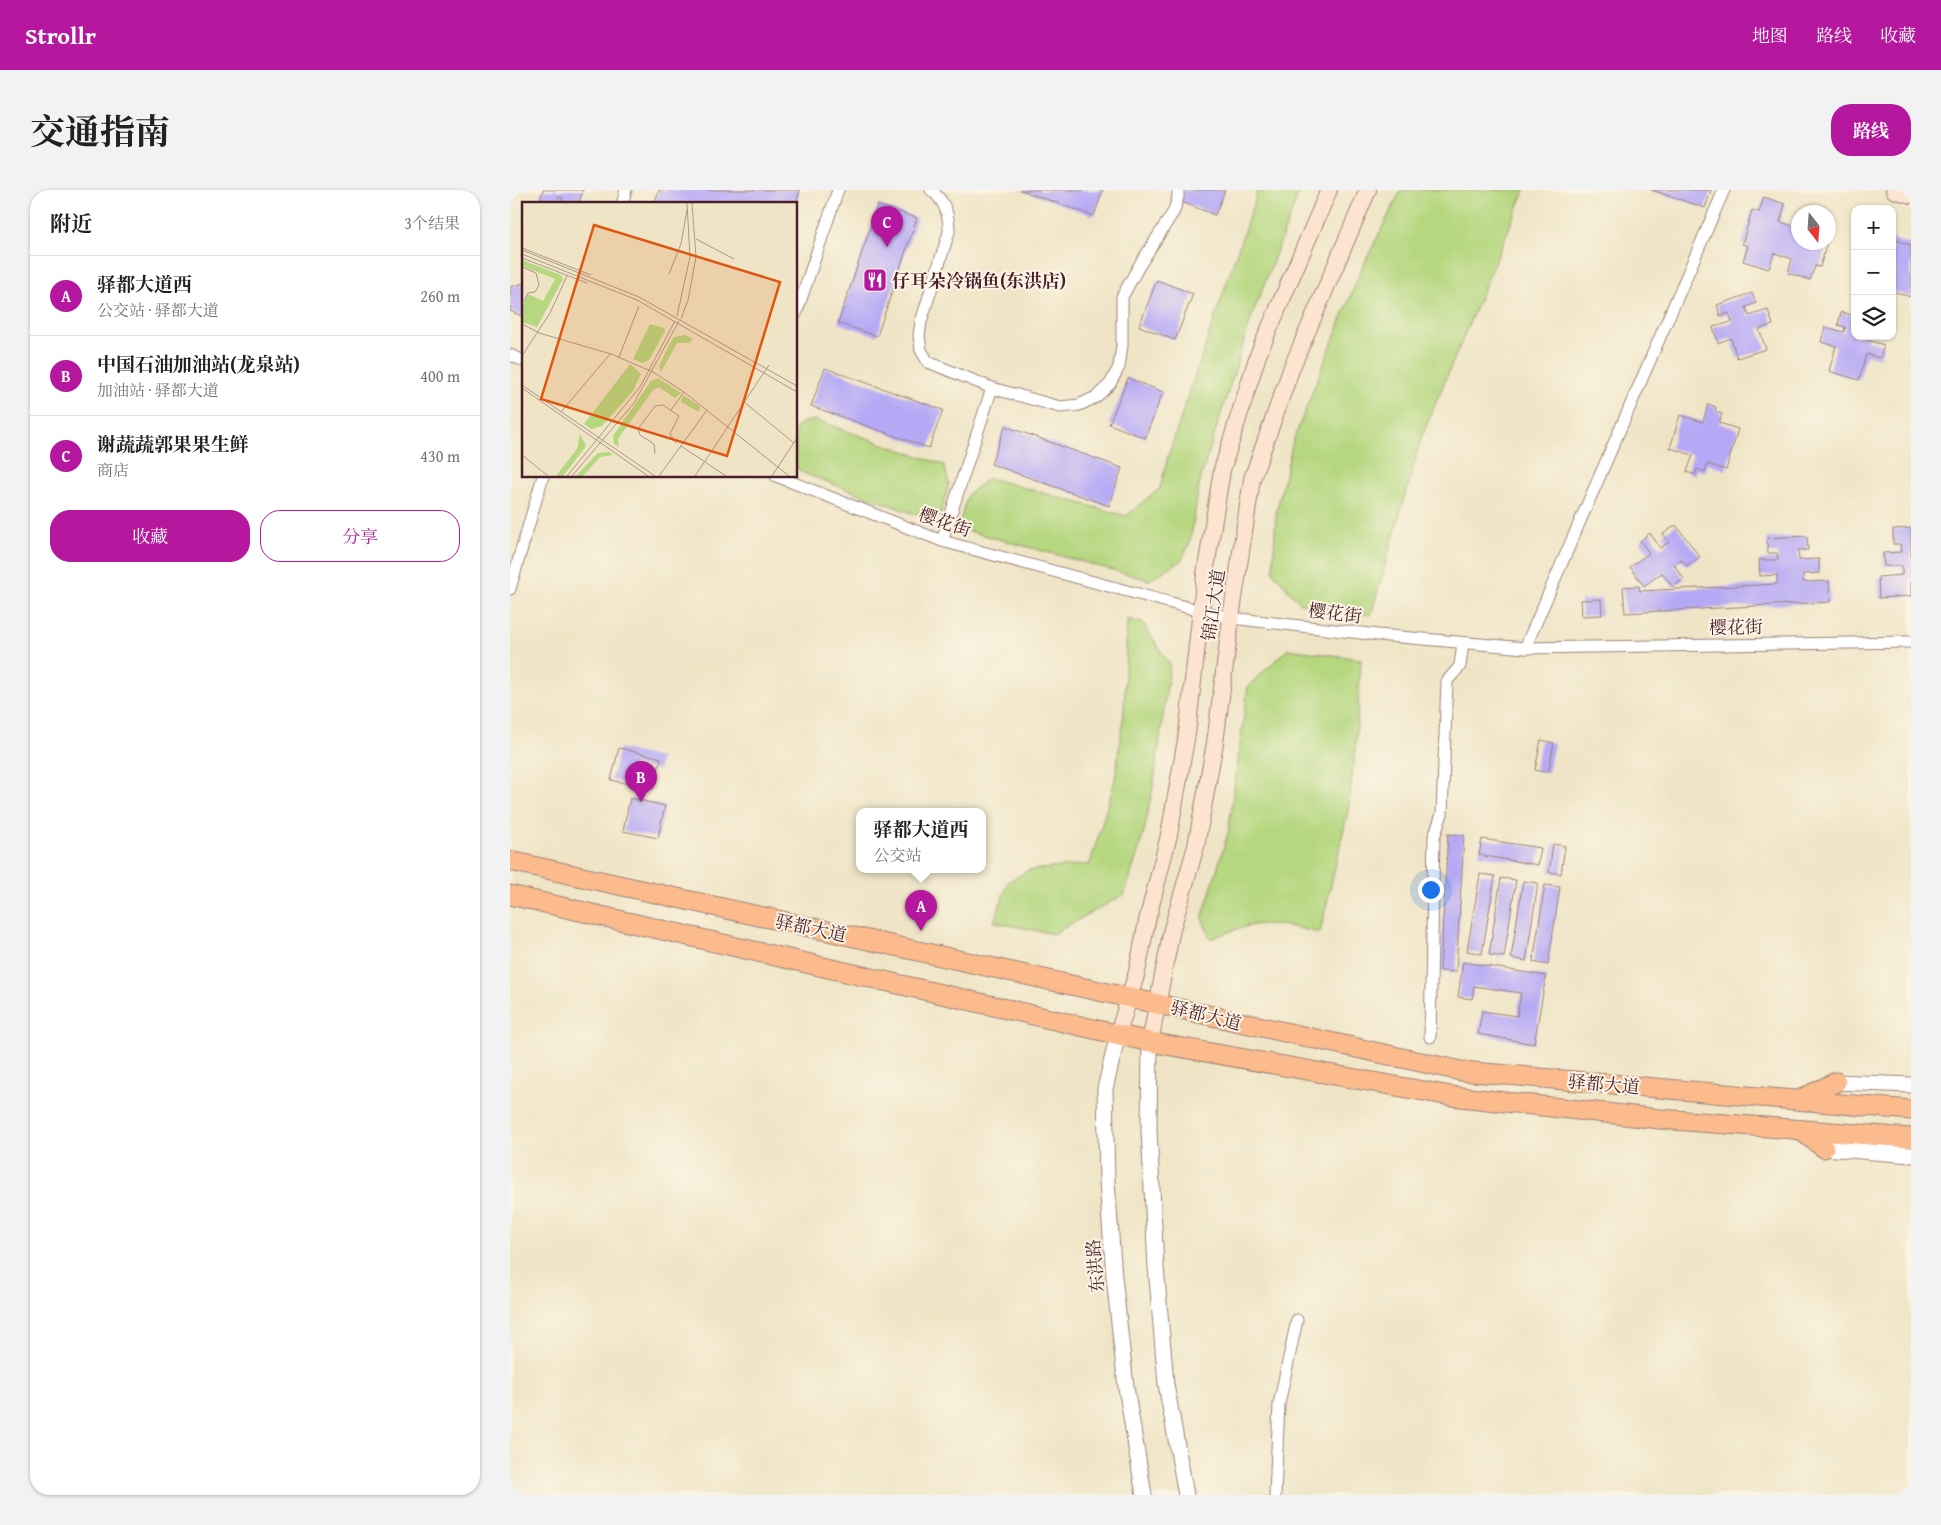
<!DOCTYPE html>
<html lang="zh">
<head>
<meta charset="utf-8">
<style>
  body { margin:0; font-family:"Gentium Book Plus","Noto Serif SC",serif; background:#f2f2f2; color:#202124 }
  .controls { position:absolute; right:15px; top:15px; display:grid; overflow:hidden; border-radius:10px; box-shadow:0 1px 4px #0004 }
  .controls button { width:45px; height:45px; display:grid; place-items:center; padding:0; border:0; border-bottom:1px solid #e0e0e0; background:#fff; color:#202124; font:25px sans-serif }
  .compass { position:absolute; left:1281px; top:15px; width:45px; height:45px; border-radius:50%; background:#fff; box-shadow:0 1px 4px #0004; rotate:163deg }
  .you { position:absolute; left:920px; top:699px; width:18px; height:18px; margin:-12px; border:4px solid #fff; border-radius:50%; background:#1a73e8; box-shadow:0 0 0 8px #1a73e833 }
  .badge { display:grid; place-items:center; width:32px; height:32px; border-radius:50%; background:#b5179e; color:#fff; font-size:16px; font-weight:700 }
  .pin { position:absolute; translate:-50% -41px; filter:drop-shadow(0 1px 2px #0008) }
  .pin::after { content:''; position:absolute; top:26px; width:18px; height:15px; background:inherit; clip-path:polygon(0 0,100% 0,50% 100%) }
  .popup { position:absolute; left:346px; top:618px; width:130px; height:65px; box-sizing:border-box; display:grid; place-content:center; border-radius:10px; background:#fff; filter:drop-shadow(0 1px 4px #0005); font-size:16px; white-space:nowrap; color:#757577 }
  .popup b { font-size:19px; color:#202124 }
  .popup::after { content:''; position:absolute; left:50%; top:100%; margin-left:-10px; border:10px solid transparent; border-top-color:#fff }
  .list { margin:0; padding:0; list-style:none }
  h2 { display:flex; justify-content:space-between; align-items:center; height:65px; margin:0; padding:0 20px; font-size:21px }
  h2 small { font-size:16px; font-weight:400; color:#757577 }
  .list li { display:grid; grid-template-columns:32px 1fr auto; gap:15px; align-items:center; box-sizing:border-box; height:80px; padding:0 20px; border-top:1px solid #e0e0e0 }
  .list b { display:block; font-size:19px; white-space:nowrap }
  .list p { margin:0; font-size:16px; white-space:nowrap; color:#757577 }
  .list em { font-size:16px; font-style:normal; color:#757577 }
  .actions { display:flex; gap:10px; padding:15px 20px }
  .actions a { flex:1; padding:11px 0; border:1px solid #b5179e; border-radius:20px; text-align:center; font-size:18px; color:#b5179e }
  .actions .main { background:#b5179e; color:#fff }
  .icon { flex:none; width:28px; height:28px; fill:none; stroke:currentColor; stroke-width:2; stroke-linecap:round; stroke-linejoin:round }
  .map { position:relative; flex:none; width:1401px; height:1305px; overflow:hidden; border-radius:20px }
  header { display:flex; align-items:center; gap:30px; box-sizing:border-box; height:70px; padding:0 25px; background:#b5179e; color:#fff }
  header strong { font-size:24px }
  nav { display:flex; gap:28px; margin-inline-start:auto; font-size:18px }
  .intro { display:flex; align-items:center; justify-content:space-between; box-sizing:border-box; height:120px; padding:0 30px }
  h1 { margin:0; font-size:35px }
  .button { padding:12px 22px; border-radius:20px; background:#b5179e; color:#fff; font-size:18px; font-weight:700 }
  main { display:flex; gap:30px; padding:0 30px }
  aside { flex:1; background:#fff; border-radius:20px; box-shadow:0 1px 4px #0004 }
  .map>svg:first-child { display:block }
  .green { fill:#b5d77f; stroke:#807b55 }
  .building { fill:#b5a8f5 }
  .lines { fill:none; stroke-linecap:round; stroke-linejoin:round }
  .minor-casing { stroke:#9c8278; stroke-width:13 }
  .tertiary-casing { stroke:#9c8278; stroke-width:17 }
  .secondary-casing { stroke:#9c8278; stroke-width:18 }
  .primary-casing { stroke:#9c8278; stroke-width:21 }
  .minor { stroke:#fff; stroke-width:11 }
  .tertiary { stroke:#fff; stroke-width:15 }
  .secondary { stroke:#fde4d1; stroke-width:16 }
  .primary { stroke:#fbbb8d; stroke-width:19 }
  .labels { text-anchor:middle; dominant-baseline:central; stroke-width:4; stroke-linejoin:round; paint-order:stroke }
  .poi-label { font-size:18px; font-weight:bold; fill:#4a1f2b; stroke:#fcf5e5; text-anchor:start }
  .street-label { font-size:18px; fill:#4a1f2b; stroke:#fcf5e5 }
  .inset-road { fill:none; stroke:#ad9688; stroke-width:1 }
  .view { fill:#e0560e; fill-opacity:0.15; stroke:#e0560e; stroke-width:2.5 }
  .inset-edge { fill:none; stroke:#4a1f2b; stroke-width:2.5 }
</style>
</head>
<body>
<header>
<strong>Strollr</strong>
<nav><a>地图</a><a>路线</a><a>收藏</a></nav>
</header>
<div class="intro"><h1>交通指南</h1><a class="button">路线</a></div>
<main>
<aside>
<h2>附近<small>3个结果</small></h2>
<ul class="list">
<li><span class="badge">A</span><div><b>驿都大道西</b><p>公交站 · 驿都大道</p></div><em>260 m</em></li>
<li><span class="badge">B</span><div><b>中国石油加油站(龙泉站)</b><p>加油站 · 驿都大道</p></div><em>400 m</em></li>
<li><span class="badge">C</span><div><b>谢蔬蔬郭果果生鲜</b><p>商店</p></div><em>430 m</em></li>
</ul>
<div class="actions"><a class="main">收藏</a><a>分享</a></div>
</aside>
<div class="map">
<svg width="1401" height="1305" viewBox="0 0 1401 1305">
  <rect width="100%" height="100%" fill="#fcf5e5"/>
  <filter id="ink" filterUnits="userSpaceOnUse"><feTurbulence type="fractalNoise" baseFrequency=".02" numOctaves="2"/><feDisplacementMap in="SourceGraphic" scale="10" xChannelSelector="R" yChannelSelector="G"/><feConvolveMatrix kernelMatrix="1 2 1 2 8 2 1 2 1" color-interpolation-filters="sRGB"/></filter>
  <filter id="wash" filterUnits="userSpaceOnUse"><feTurbulence type="fractalNoise" baseFrequency=".0096" numOctaves="4" result="noise"/><feDisplacementMap in="SourceGraphic" scale="20" xChannelSelector="R" yChannelSelector="G"/><feGaussianBlur stdDeviation="1.12" result="paint"/><feColorMatrix in="noise" values="0 0 0 0 0 0 0 0 0 0 0 0 0 0 0 0 0 1.4 0 .05"/><feComposite in="paint" operator="in"/></filter>
  <g filter="url(#wash)">
    <rect width="100%" height="100%" fill="#efe5c6"/>
    <!-- green -->
    <g class="green">
      <polygon points="748,0 790,0 741,129 690,290 680,352 671,371 639,390 448,338 458,304 479,288 616,326 650,298 658,266"/>
      <polygon points="891,0 1015,0 912,246 861,425 790,413 763,382 766,323 783,251 851,80"/>
      <polygon points="305,230 434,275 439,294 430,326 418,329 293,283 286,277 286,237 294,232"/>
      <polygon points="617,429 633,433 660,475 644,591 634,642 615,704 543,744 484,732 498,692 519,680 580,674 605,590 614,520"/>
      <path d="M778,459L851,469L845,565L838,621L810,743C760,732 750,728 701,749L692,729L718,643L738,496Z"/>
    </g>
    <g id="blocks">
      <!-- building -->
      <g class="building">
        <polygon points="33,0 73,0 69,14 51,14 53,8 49,7 47,14 30,9"/>
        <polygon points="149,0 290,0 286,14 144,14"/>
        <polygon points="510,0 593,0 584,26"/>
        <polygon points="673,0 715,0 705,25 669,11"/>
        <polygon points="1141,0 1201,0 1195,18"/>
        <polygon points="1254,7 1275,14 1270,32 1288,37 1288,52 1317,52 1310,77 1305,76 1300,90 1278,83 1282,69 1264,63 1259,79 1233,71 1238,56 1232,54 1242,20 1249,22"/>
        <polygon points="368,15 407,28 367,146 328,133"/>
        <polygon points="1382,49 1401,55 1401,107 1382,101"/>
        <polygon points="647,90 683,104 665,150 629,136"/>
        <polygon points="14,93 14,127 0,121 0,97"/>
        <polygon points="1242,103 1246,113 1236,117 1239,126 1258,120 1263,135 1249,139 1256,159 1227,168 1221,148 1208,153 1203,137 1222,132 1219,123 1210,126 1207,115"/>
        <polygon points="1331,122 1345,126 1345,146 1358,146 1357,150 1374,155 1370,168 1356,164 1349,190 1319,181 1326,156 1311,152 1315,137 1334,142 1335,137 1328,135"/>
        <polygon points="315,178 433,220 419,258 301,216"/>
        <polygon points="618,188 653,202 635,248 599,234"/>
        <polygon points="1198,214 1206,217 1205,221 1212,224 1209,233 1228,239 1216,280 1197,274 1195,282 1187,279 1185,285 1177,282 1183,265 1160,258 1170,225 1193,232"/>
        <polygon points="495,236 612,278 599,316 481,274"/>
        <polygon points="1166,335 1190,367 1177,376 1172,370 1164,375 1174,389 1163,397 1152,383 1134,396 1120,377 1139,363 1130,351 1140,343 1150,358 1159,352 1153,344"/>
        <polygon points="1401,338 1401,406 1369,408 1368,387 1392,385 1392,376 1374,376 1373,363 1391,362 1390,354 1383,354 1383,339"/>
        <polygon points="1297,346 1298,360 1288,360 1289,370 1309,369 1309,383 1293,384 1293,392 1319,391 1320,412 1115,423 1113,397 1129,396 1130,401 1267,394 1267,385 1250,386 1249,370 1268,370 1267,363 1258,363 1257,348"/>
        <polygon points="1091,409 1092,425 1072,426 1071,410"/>
        <polygon points="1031,550 1044,553 1038,583 1025,580"/>
        <polygon points="109,558 151,568 148,580 124,574 119,594 101,590"/>
        <polygon points="120,608 155,616 148,648 113,641"/>
        <polygon points="938,644 954,645 946,782 930,781"/>
        <polygon points="972,649 1031,658 1028,675 969,665"/>
        <polygon points="1043,654 1055,656 1051,684 1039,682"/>
        <polygon points="970,684 985,686 972,764 957,761"/>
        <polygon points="991,688 1006,690 994,767 979,765"/>
        <polygon points="1013,691 1028,693 1016,771 1001,768"/>
        <polygon points="1035,695 1050,697 1038,775 1023,772"/>
        <polygon points="953,772 1036,786 1024,854 968,844 972,821 1007,826 1011,803 964,796 962,809 948,807"/>
      </g>
    </g>
  </g>
  <g filter="url(#ink)">
    <use href="#blocks" fill-opacity="0" stroke="#9c8278" stroke-width="1"/>
    <g class="lines">
      <!-- minor casing -->
      <g class="minor-casing">
        <g id="minor">
          <path d="M421,0C435,11 439,24 439,42L411,132L409,146L411,160L418,172L482,198L550,217L569,215L586,207L600,194L609,177L612,155V107L629,76L664,21L668,7V0"/>
          <polyline points="112,14 116,0"/>
          <polyline points="286,124 328,0"/>
          <polyline points="0,165 14,171"/>
          <polyline points="266,286 432,351 691,421 721,428 868,445 1015,458 1401,452"/>
          <polyline points="432,351 482,198"/>
          <polyline points="0,399 33,286"/>
          <polyline points="1015,458 1214,0"/>
          <polyline points="920,847 924,647 932,624 937,491 950,476 953,453"/>
          <polyline points="765,1305 769,1214 787,1130"/>
        </g>
      </g>
      <!-- tertiary casing -->
      <g class="tertiary-casing">
        <g id="tertiary">
          <polyline points="608,844 595,899 597,992 604,1087 616,1197 634,1305"/>
          <polyline points="640,852 639,939 646,1077 656,1194 676,1305"/>
          <polyline points="1326,892 1401,895"/>
          <polyline points="1314,958 1401,965"/>
        </g>
      </g>
      <!-- secondary casing -->
      <g class="secondary-casing">
        <g id="secondary">
          <polyline points="1384,0 1401,5"/>
          <polyline points="608,844 627,782 637,731 659,645 677,544 695,384 712,280 748,165 819,0"/>
          <polyline points="640,852 662,739 686,656 705,553 721,428 742,289 782,177 858,0"/>
        </g>
      </g>
      <!-- primary casing -->
      <g class="primary-casing">
        <g id="primary">
          <polyline points="0,671 951,881 1401,920"/>
          <polyline points="0,705 640,852 941,906 1150,929 1401,948"/>
          <polyline points="1289,910 1326,892"/>
          <polyline points="1290,940 1314,958"/>
        </g>
      </g>
      <!-- minor -->
      <use href="#minor" class="minor"/>
      <!-- tertiary -->
      <use href="#tertiary" class="tertiary"/>
      <!-- secondary -->
      <use href="#secondary" class="secondary"/>
      <!-- primary -->
      <use href="#primary" class="primary"/>
    </g>
  </g>
  <!-- icons -->
  <defs>
    <g id="restaurant-square" transform="scale(1.25)"><rect x="-9" y="-9" width="18" height="18" rx="4" fill="#b5179e" stroke="#fcf5e5"/><path d="M-5-6h1v4h1v-4h1v4h1v-4h1v5L-1.5 .5V6h-2V.5L-5-1ZM5-6V6H3V1.5H1.5Q1.5-4 5-6Z" fill="#fff"/></g>
  </defs>
  <g fill-rule="evenodd">
    <use href="#restaurant-square" x="365" y="90"/>
  </g>
  <g class="labels">
    <!-- poi labels -->
    <g class="poi-label">
      <text x="382" y="90">仔耳朵冷锅鱼(东洪店)</text>
    </g>
    <!-- street labels -->
    <g class="street-label">
      <text transform="translate(435 332) rotate(19)">樱花街</text>
      <text transform="translate(703 415) rotate(-82)">锦江大道</text>
      <text transform="translate(825 423) rotate(7)">樱花街</text>
      <text transform="translate(1226 437) rotate(-1)">樱花街</text>
      <text transform="translate(301 738) rotate(12)">驿都大道</text>
      <text transform="translate(696 825) rotate(14)">驿都大道</text>
      <text transform="translate(1094 894) rotate(5)">驿都大道</text>
      <text transform="translate(585 1076) rotate(-95)">东洪路</text>
    </g>
  </g>
  <!-- overview -->
  <g transform="translate(12 12)">
    <rect width="275" height="275" fill="#efe5c6"/>
    <path d="M0,58L39,73L41,77L15,125L0,120V105L6,92L21,99L33,77L0,64ZM128,122L142,126L143,129L127,158L120,161L111,157ZM163,133L171,137L167,141H155L139,170L137,164L147,143L152,135ZM108,162L119,172L111,189L80,224L69,227L62,222ZM136,176L159,191L153,196L137,185L131,188L96,237L97,245L92,242L91,234L129,179ZM161,193L178,204L177,210L159,200ZM58,232L64,244L41,274H34L55,247ZM87,250L91,253L78,255L61,274H54L76,251Z" fill="#b5d77f"/>
    <path class="inset-road" d="M174,37L212,57M0,46L69,73M0,48L117,95L275,184M0,52L115,98L275,190M0,56L65,81M0,65L14,71L17,83L13,90L6,91L2,99M147,72L159,42L165,8M155,114L168,55L165,1M159,117L166,98L174,55L170,1M0,122L17,131L89,152L131,170L162,190L267,274M0,154L28,111L45,74M97,155L117,104M0,183L133,274M0,186L126,274M222,200L272,241M149,208L162,190M39,210L88,152M159,244L204,274M133,252L132,242L118,233L116,227L133,204L141,203L157,214L148,232L154,241M0,253L26,274M45,274L118,185L153,119M50,274L112,201L157,119M137,274L185,208M173,274L247,163M250,274L275,236"/>
    <path class="view" d="M72,23L258,80L205,254L19,197Z"/>
    <rect width="275" height="275" class="inset-edge"/>
  </g>
</svg>
<div class="controls">
<button>+</button>
<button>−</button>
<button><svg class="icon" aria-label="layers" viewBox="0 0 24 24"><path d="M12 4l9 5-9 5-9-5zM3 14l9 5 9-5"/></svg></button>
</div>
<svg class="compass" viewBox="-18 -18 36 36"><path d="M0-13l5 13h-10z" fill="#e53935"/><path d="M0 13l5-13h-10z" fill="#757577"/></svg>
<div class="you"></div>
<div class="pin badge" style="left:411px;top:741px">A</div>
<div class="popup"><b>驿都大道西</b>公交站</div>
<div class="pin badge" style="left:131px;top:612px">B</div>
<div class="pin badge" style="left:377px;top:57px">C</div>
</div>
</main>
</body>
</html>
